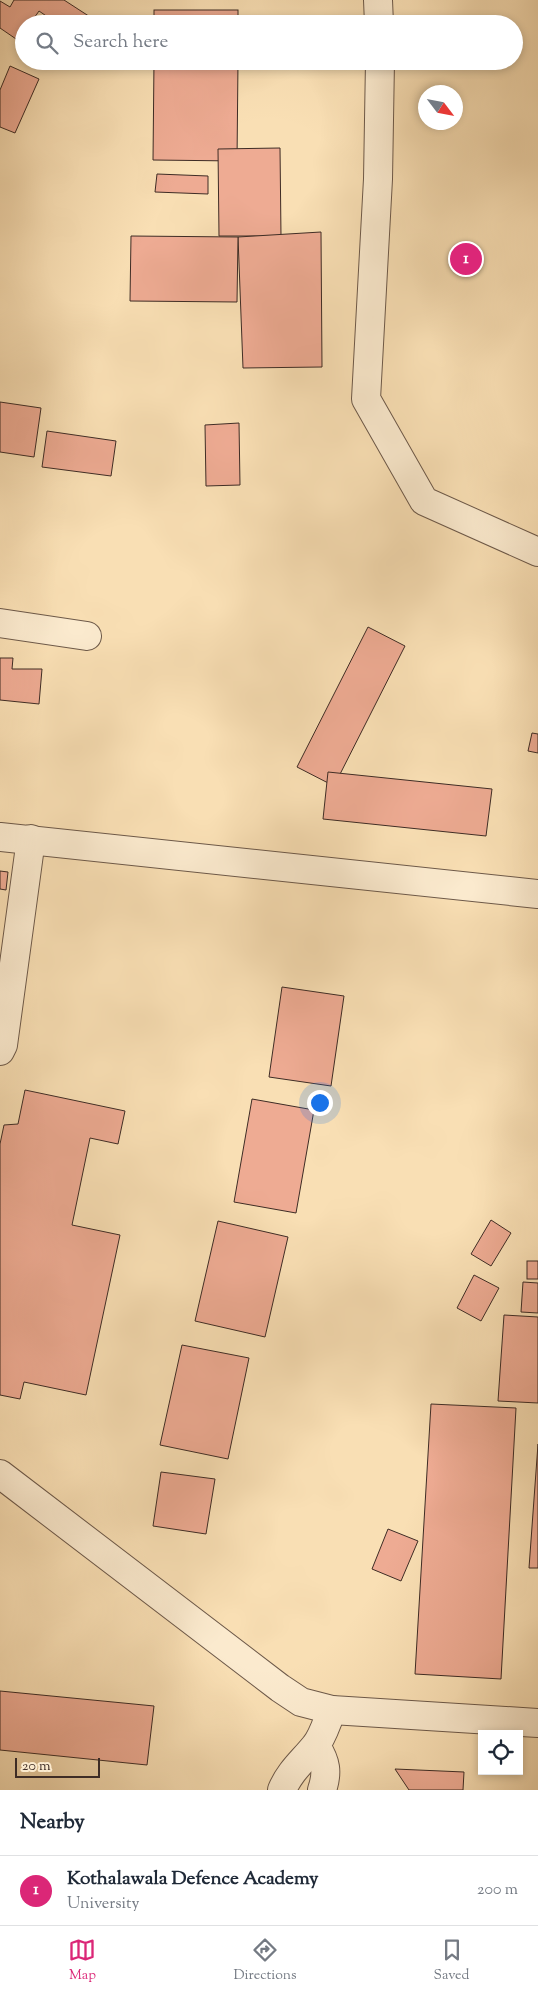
<!DOCTYPE html>
<html lang="en">
<head>
<meta charset="utf-8">
<style>
  body { margin:0; font-family:"Sorts Mill Goudy",serif; background:#f6f6f7; color:#1f2937 }
  .controls { position:absolute; right:15px; bottom:15px; display:grid; overflow:hidden; border-radius:0px; box-shadow:0 2px 8px #0003 }
  .controls button { width:45px; height:45px; display:grid; place-items:center; padding:0; border:0; border-bottom:1px solid #e0e1e3; background:#fff; color:#1f2937; font:25px sans-serif }
  .compass { position:absolute; left:418px; top:85px; width:45px; height:45px; border-radius:50%; background:#fff; box-shadow:0 2px 8px #0003; rotate:122deg }
  .scale { position:absolute; left:15px; bottom:12px; width:85px; box-sizing:border-box; padding-left:5px; border:2px solid #3e2c25; border-top:0; font-size:14px; line-height:18px; white-space:nowrap; color:#3e2c25; -webkit-text-stroke:4px #fbeace; paint-order:stroke }
  .you { position:absolute; left:319px; top:1102px; width:18px; height:18px; margin:-12px; border:4px solid #fff; border-radius:50%; background:#1a73e8; box-shadow:0 0 0 8px #1a73e833 }
  .badge { display:grid; place-items:center; width:32px; height:32px; border-radius:50%; background:#db2777; color:#fff; font-size:16px; font-weight:700 }
  .pin { position:absolute; translate:-50% -50%; border:2px solid #fff; box-shadow:0 1px 5px #0006 }
  .list { margin:0; padding:0; list-style:none }
  h2 { display:flex; justify-content:space-between; align-items:center; height:65px; margin:0; padding:0 20px; font-size:21px }
  h2 small { font-size:16px; font-weight:400; color:#747a83 }
  .list li { display:grid; grid-template-columns:32px 1fr auto; gap:15px; align-items:center; box-sizing:border-box; height:70px; padding:0 20px; border-top:1px solid #e0e1e3 }
  .list b { display:block; font-size:19px; white-space:nowrap }
  .list p { margin:0; font-size:16px; white-space:nowrap; color:#747a83 }
  .list em { font-size:16px; font-style:normal; color:#747a83 }
  .icon { flex:none; width:28px; height:28px; fill:none; stroke:currentColor; stroke-width:2; stroke-linecap:round; stroke-linejoin:round }
  .map { position:relative; flex:none; width:538px; height:1790px; overflow:hidden }
  .search { position:absolute; background:#fff; box-shadow:0 2px 8px #0003; left:15px; right:15px; top:15px; height:55px; display:flex; align-items:center; gap:12px; box-sizing:border-box; padding:0 18px; border-radius:28px; color:#747a83; font-size:19px }
  .sheet { height:135px; background:#fff }
  nav { display:flex; justify-content:space-around; align-items:center; box-sizing:border-box; height:70px; border-top:1px solid #e0e1e3; background:#fff; font-size:14px; color:#747a83 }
  nav a { display:grid; justify-items:center; gap:2px }
  nav .on { color:#db2777 }
  .map>svg:first-child { display:block }
  .building { fill:#eeab93; stroke:#3e2c25 }
  .lines { fill:none; stroke-linecap:round; stroke-linejoin:round }
  .minor-casing { stroke:#6d5949; stroke-width:30 }
  .minor { stroke:#fbeace; stroke-width:28 }
</style>
</head>
<body>
<div class="map">
<svg width="538" height="1790" viewBox="0 0 538 1790">
  <rect width="100%" height="100%" fill="#f9dfb4"/>
  <filter id="stains"><feTurbulence type="fractalNoise" baseFrequency=".004" numOctaves="4"/><feColorMatrix values="0 0 0 0 .2 0 0 0 0 .09 0 0 0 0 .02 0 0 0 .5 -.17"/></filter>
  <radialGradient id="worn" r=".72"><stop offset=".6" stop-color="#630" stop-opacity="0"/><stop offset="1" stop-color="#630" stop-opacity=".3"/></radialGradient>
  <!-- building -->
  <g class="building">
    <polygon points="14,0 64,0 101,24 58,24 39,11 30,24 24,24 24,33 19,41 0,28 0,1 10,7"/>
    <rect x="154" y="10" width="84" height="14"/>
    <polygon points="154,61 238,61 237,161 153,160"/>
    <polygon points="10,66 39,79 15,133 0,127 0,90"/>
    <polygon points="280,148 281,236 219,236 218,149"/>
    <polygon points="157,174 208,176 208,194 155,192"/>
    <polygon points="321,232 322,367 243,368 238,237"/>
    <polygon points="131,236 238,237 237,302 130,301"/>
    <polygon points="0,402 41,408 34,457 0,452"/>
    <polygon points="239,423 240,485 206,486 205,425"/>
    <polygon points="47,431 116,441 111,476 42,467"/>
    <polygon points="368,627 405,646 334,786 297,767"/>
    <polygon points="0,658 13,658 12,669 42,669 39,704 0,700"/>
    <polygon points="532,733 538,734 538,753 528,751"/>
    <polygon points="328,772 492,789 486,836 323,819"/>
    <polygon points="0,871 8,872 6,890 0,889"/>
    <polygon points="282,987 344,996 331,1086 269,1077"/>
    <polygon points="25,1090 125,1111 118,1144 90,1138 72,1225 120,1235 86,1395 24,1382 20,1399 0,1395 0,1144 4,1125 18,1124"/>
    <polygon points="252,1099 314,1110 296,1213 234,1202"/>
    <polygon points="491,1220 511,1233 491,1266 471,1254"/>
    <polygon points="218,1221 288,1237 265,1337 195,1321"/>
    <rect x="527" y="1261" width="11" height="18"/>
    <polygon points="474,1275 499,1288 481,1321 457,1308"/>
    <polygon points="523,1282 538,1283 538,1313 521,1312"/>
    <polygon points="504,1315 538,1317 538,1403 498,1401"/>
    <polygon points="182,1345 249,1358 228,1459 160,1445"/>
    <polygon points="431,1404 516,1408 501,1679 415,1674"/>
    <polygon points="538,1444 538,1568 529,1568"/>
    <polygon points="161,1472 215,1479 206,1534 153,1526"/>
    <polygon points="388,1529 418,1541 401,1581 372,1569"/>
    <polygon points="0,1691 154,1706 147,1765 0,1750"/>
    <polygon points="395,1769 464,1772 463,1790 409,1790"/>
  </g>
  <g class="lines">
    <!-- minor casing -->
    <g class="minor-casing">
      <g id="minor">
        <polyline points="378,0 379,24"/>
        <polyline points="380,61 378,179 366,399 424,501 538,552"/>
        <polyline points="0,623 87,636"/>
        <polyline points="0,837 538,894"/>
        <polyline points="0,1051 3,1045 31,839"/>
        <polyline points="0,1474 280,1688 301,1702 332,1710 538,1723"/>
        <path d="M316,1746C326,1762 328,1772 322,1790"/>
        <path d="M282,1790C290,1771 303,1761 315,1746C323,1737 327,1721 332,1710"/>
      </g>
    </g>
    <!-- minor -->
    <use href="#minor" class="minor"/>
  </g>
  <rect width="100%" height="100%" filter="url(#stains)"/>
  <rect width="100%" height="100%" fill="url(#worn)"/>
</svg>
<div class="controls">
<button><svg class="icon" aria-label="locate" viewBox="0 0 24 24"><circle cx="12" cy="12" r="6"/><path d="M12 2v4M12 18v4M2 12h4M18 12h4"/></svg></button>
</div>
<svg class="compass" viewBox="-18 -18 36 36"><path d="M0-13l5 13h-10z" fill="#e53935"/><path d="M0 13l5-13h-10z" fill="#747a83"/></svg>
<div class="scale">20 m</div>
<div class="you"></div>
<div class="pin badge" style="left:466px;top:259px">1</div>
<div class="search"><svg class="icon" aria-label="search" viewBox="0 0 24 24"><circle cx="10" cy="10" r="6"/><path d="M15 15l6 6"/></svg>Search here</div>
</div>
<section class="sheet">
<h2>Nearby<small></small></h2>
<ul class="list">
<li><span class="badge">1</span><div><b>Kothalawala Defence Academy</b><p>University</p></div><em>200 m</em></li>
</ul>
</section>
<nav>
<a class="on"><svg class="icon" aria-label="map" viewBox="0 0 24 24"><path d="M3 6l6-2 6 2 6-2v14l-6 2-6-2-6 2zM9 4v14M15 6v14"/></svg>Map</a>
<a><svg class="icon" aria-label="directions" viewBox="0 0 24 24"><path d="M12 3l9 9-9 9-9-9zM9 14v-3h6M13 9l2 2-2 2"/></svg>Directions</a>
<a><svg class="icon" aria-label="saved" viewBox="0 0 24 24"><path d="M7 4h10v16l-5-4-5 4z"/></svg>Saved</a>
</nav>
</body>
</html>
